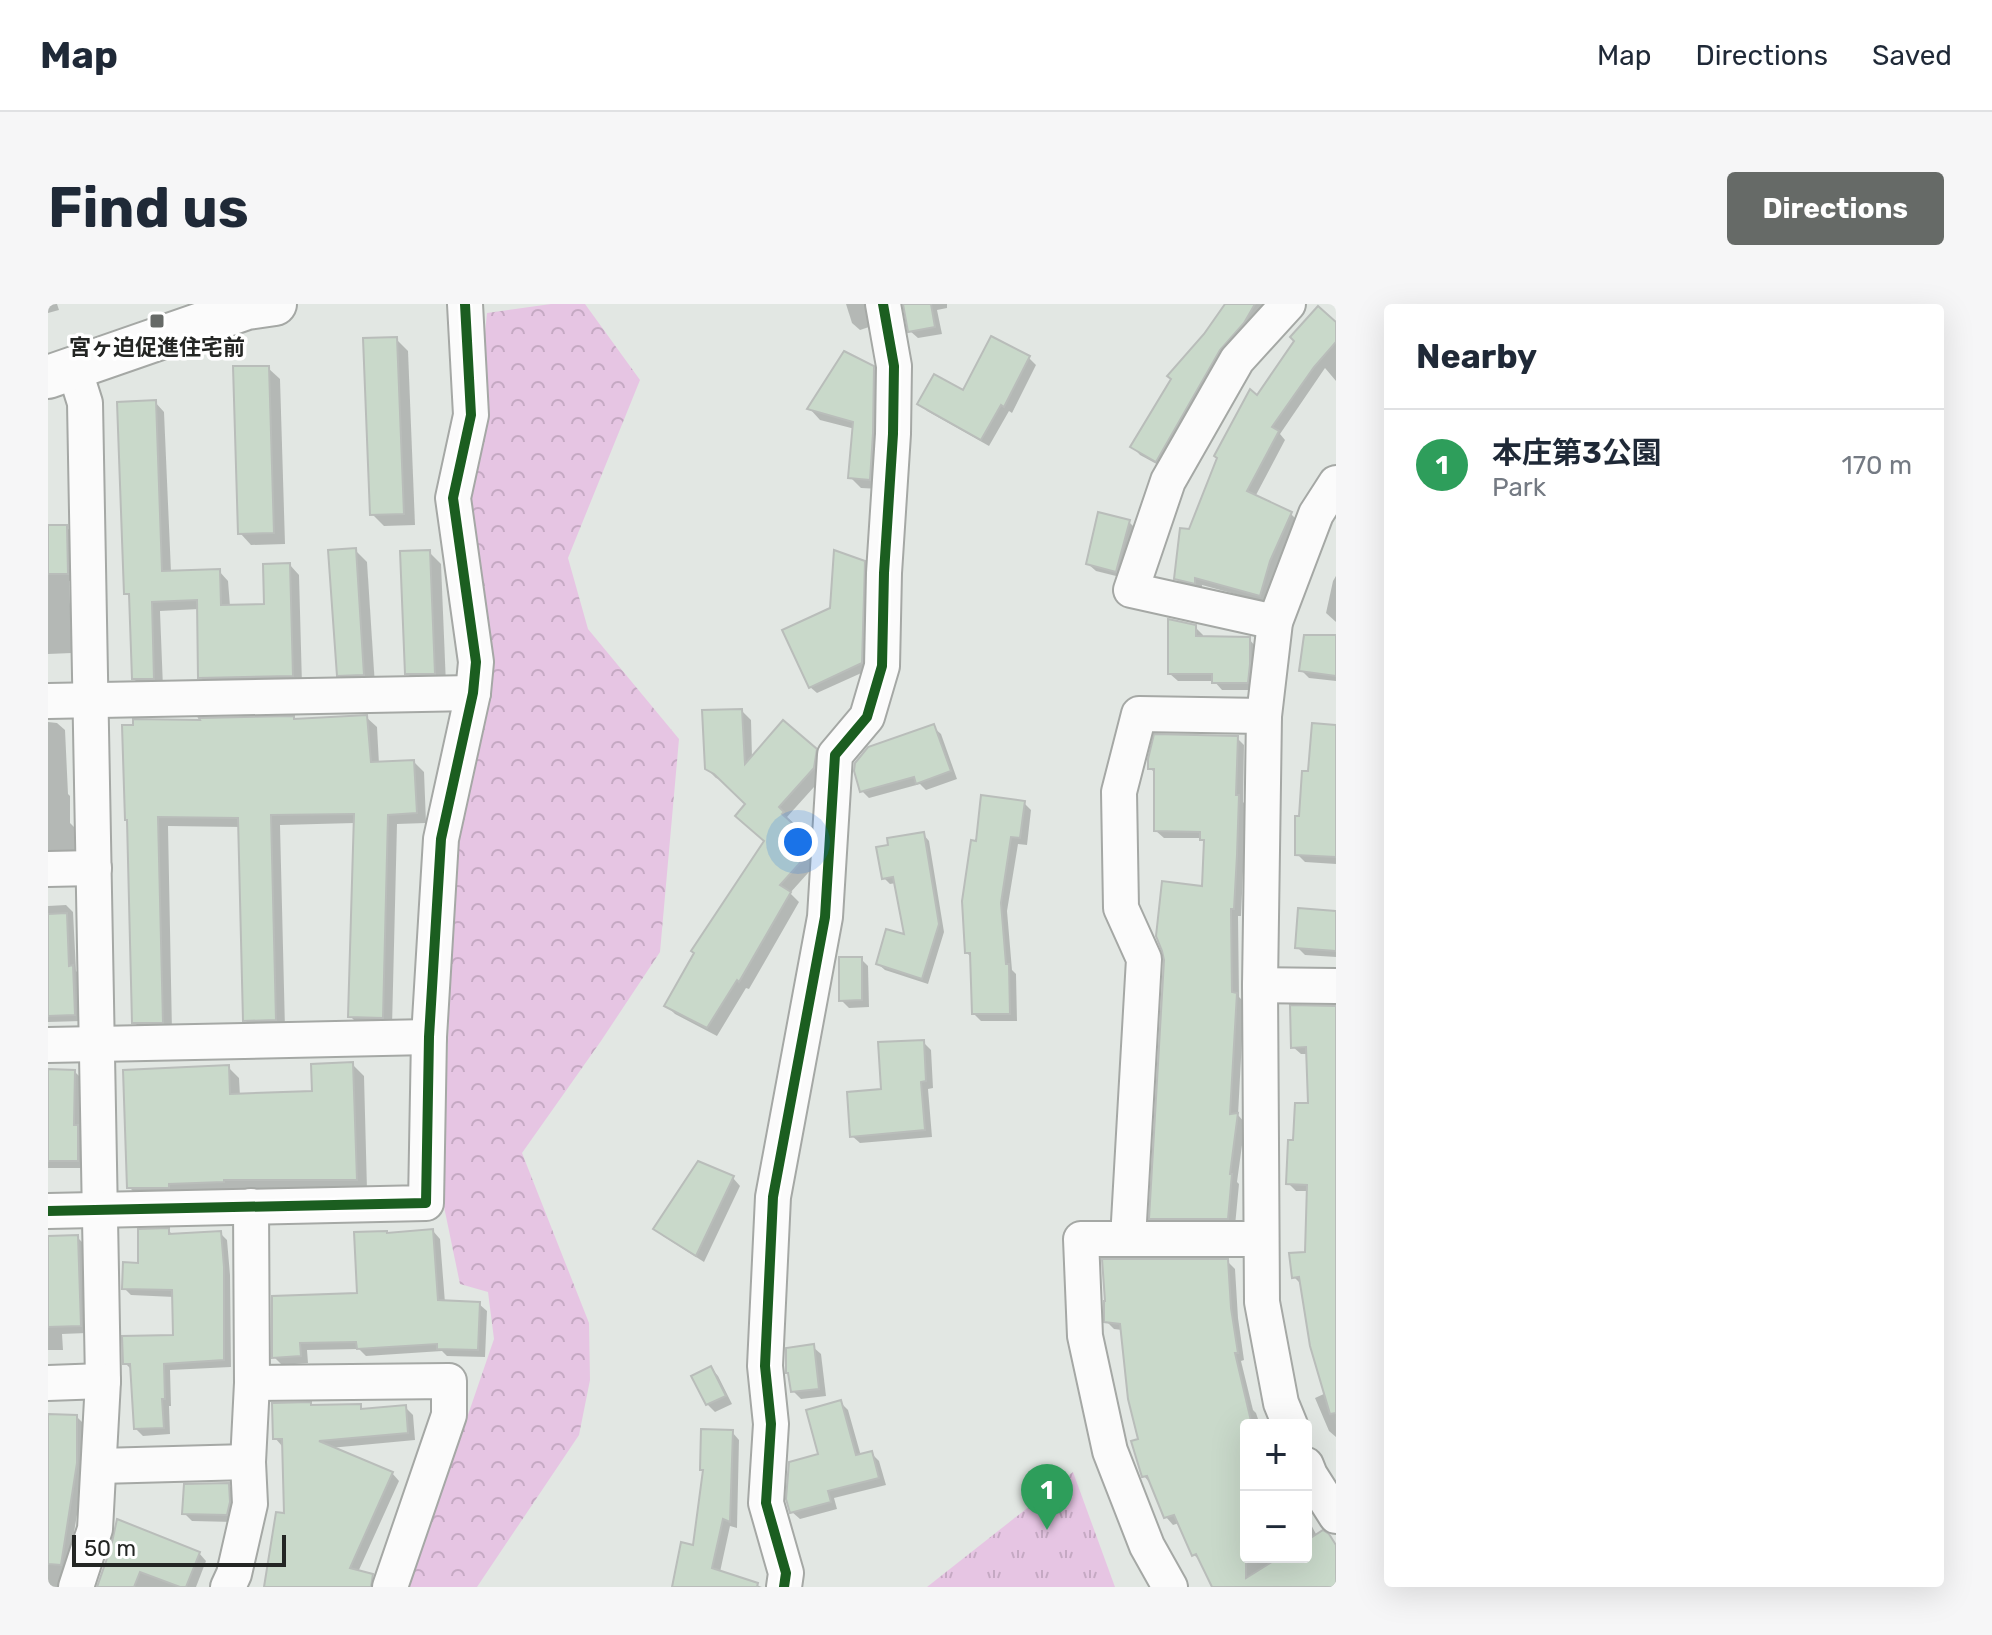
<!DOCTYPE html>
<html lang="en">
<head>
<meta charset="utf-8">
<style>
  body { margin:0; font-family:Rubik,"Noto Sans JP",sans-serif; background:#f6f6f7; color:#1f2937 }
  .controls { position:absolute; right:24px; bottom:24px; display:grid; overflow:hidden; border-radius:8px; box-shadow:0 8px 32px #0002 }
  .controls button { width:72px; height:72px; display:grid; place-items:center; padding:0; border:0; border-bottom:2px solid #e0e1e3; background:#fff; color:#1f2937; font:40px sans-serif }
  .scale { position:absolute; left:24px; bottom:20px; width:214px; box-sizing:border-box; padding-left:8px; border:4px solid #242624; border-top:0; font-size:22px; line-height:28px; white-space:nowrap; color:#242624; -webkit-text-stroke:6px #fff; paint-order:stroke }
  .you { position:absolute; left:750px; top:538px; width:28px; height:28px; margin:-20px; border:6px solid #fff; border-radius:50%; background:#1a73e8; box-shadow:0 0 0 12px #1a73e833 }
  .badge { display:grid; place-items:center; width:52px; height:52px; border-radius:50%; background:#666a67; color:#fff; font-size:26px; font-weight:700 }
  .pin { position:absolute; translate:-50% -66px; filter:drop-shadow(0 2px 4px #0008) }
  .pin::after { content:''; position:absolute; top:42px; width:28px; height:24px; background:inherit; clip-path:polygon(0 0,100% 0,50% 100%) }
  .list { margin:0; padding:0; list-style:none }
  h2 { display:flex; justify-content:space-between; align-items:center; height:104px; margin:0; padding:0 32px; font-size:34px }
  h2 small { font-size:26px; font-weight:400; color:#747a83 }
  .list li { display:grid; grid-template-columns:52px 1fr auto; gap:24px; align-items:center; box-sizing:border-box; height:112px; padding:0 32px; border-top:2px solid #e0e1e3 }
  .list b { display:block; font-size:30px; white-space:nowrap }
  .list p { margin:0; font-size:26px; white-space:nowrap; color:#747a83 }
  .list em { font-size:26px; font-style:normal; color:#747a83 }
  .map { position:relative; flex:none; width:1288px; height:1283px; overflow:hidden; border-radius:8px }
  header { display:flex; align-items:center; gap:48px; box-sizing:border-box; height:112px; padding:0 40px; background:#fff; border-bottom:2px solid #e0e1e3 }
  header strong { font-size:38px }
  nav { display:flex; gap:44px; margin-inline-start:auto; font-size:28px }
  .intro { display:flex; align-items:center; justify-content:space-between; box-sizing:border-box; height:192px; padding:0 48px }
  h1 { margin:0; font-size:56px }
  .button { padding:20px 36px; border-radius:8px; background:#666a67; color:#fff; font-size:28px; font-weight:700 }
  main { display:flex; gap:48px; padding:0 48px }
  aside { flex:1; background:#fff; border-radius:8px; box-shadow:0 8px 32px #0002 }
  .map>svg:first-child { display:block }
  .forest { fill:url(#forest-crowns) }
  .park { fill:url(#park-tufts) }
  .shadow { fill:#0003 }
  .building { fill:#c9d9ca; stroke:#b9bdba; stroke-width:2 }
  .lines { fill:none; stroke-linecap:round; stroke-linejoin:round }
  .minor-casing { stroke:#a5a8a5; stroke-width:38 }
  .tertiary-casing { stroke:#a5a8a5; stroke-width:46 }
  .minor { stroke:#fbfbfb; stroke-width:34 }
  .tertiary { stroke:#fbfbfb; stroke-width:42 }
  .cycleway-casing { stroke:#fff; stroke-width:15 }
  .cycleway { stroke:#1b5e20; stroke-width:10 }
  .poi-dot { fill:#666a67; stroke:#fff; stroke-width:3 }
  .labels { text-anchor:middle; dominant-baseline:central; stroke-width:7; stroke-linejoin:round; paint-order:stroke }
  .poi-label { font-size:22px; font-weight:bold; fill:#242624; stroke:#fff }
</style>
</head>
<body>
<header>
<strong>Map</strong>
<nav><a>Map</a><a>Directions</a><a>Saved</a></nav>
</header>
<div class="intro"><h1>Find us</h1><a class="button">Directions</a></div>
<main>
<div class="map">
<svg width="1288" height="1283" viewBox="0 0 1288 1283">
  <defs>
    <pattern id="forest-crowns" width="20" height="18" patternUnits="userSpaceOnUse" patternTransform="scale(2)"><rect width="20" height="18" fill="#e6c5e3"/><path d="M2 6a3 3 0 1 1 6 0M12 15a3 3 0 1 1 6 0" fill="none" stroke="#c5a9c3"/></pattern>
    <pattern id="park-tufts" width="24" height="20" patternUnits="userSpaceOnUse" patternTransform="scale(2)"><rect width="24" height="20" fill="#e6c5e3"/><path d="M3 7l-1-3M5 7V3M7 7l1-3M15 17l-1-3M17 17v-4M19 17l1-3" fill="none" stroke="#c5a9c3"/></pattern>
  </defs>
  <rect width="100%" height="100%" fill="#e2e7e3"/>
  <!-- forest -->
  <polygon class="forest" points="503,0 537,0 592,76 520,254 540,325 631,435 612,648 553,737 474,849 541,1019 542,1076 531,1131 429,1283 361,1283 446,1035 440,988 412,980 394,893 421,192 439,9"/>
  <!-- park -->
  <polygon class="park" points="1025,1168 1067,1283 879,1283"/>
  <!-- shadow -->
  <g class="shadow">
    <polygon points="0,0 9,0 11,6 0,9"/>
    <polygon points="798,0 824,0 824,22 812,26 804,19"/>
    <polygon points="857,0 899,0 899,4 889,6 894,30 870,34 862,27"/>
    <polygon points="1180,0 1225,0 1116,164 1092,151 1085,143"/>
    <polygon points="1288,21 1288,77 1277,64 1232,130 1237,136 1208,191 1243,210 1250,217 1229,266 1220,299 1154,281 1154,286 1136,282 1128,274 1143,227 1210,94"/>
    <polygon points="348,35 360,47 367,221 336,222 324,210"/>
    <polygon points="981,54 988,61 964,109 961,107 941,142 879,107 872,99 916,89"/>
    <polygon points="220,64 232,75 237,240 203,241 192,229"/>
    <polygon points="824,64 836,75 832,185 813,184 802,173 807,125 772,116 762,105"/>
    <polygon points="107,98 116,108 123,268 171,267 180,277 182,302 218,302 242,261 251,271 254,381 162,383 152,373 151,305 112,307 115,384 95,384 86,375 83,294 78,289"/>
    <polygon points="1081,218 1089,226 1076,274 1048,267 1040,260"/>
    <polygon points="0,223 18,223 26,230 27,276 21,277 24,349 0,350"/>
    <polygon points="307,246 319,258 327,382 303,383 291,371"/>
    <polygon points="381,248 393,260 398,381 371,381 359,369"/>
    <polygon points="816,258 823,266 820,366 769,389 762,383 784,306"/>
    <polygon points="1288,272 1288,318 1278,309 1285,277"/>
    <polygon points="1147,323 1155,331 1155,334 1201,335 1208,343 1207,386 1174,386 1166,377 1130,377 1122,370"/>
    <polygon points="1288,333 1288,377 1261,374 1253,366"/>
    <polygon points="694,407 703,416 704,454 767,447 777,456 775,473 739,513 744,518 742,520 770,547 769,559 742,589 751,598 701,685 698,684 669,732 627,710 618,701 718,538 700,500 678,478 668,474 659,465"/>
    <polygon points="318,413 329,423 331,460 366,458 376,468 378,519 349,520 344,723 312,722 302,712 307,519 232,521 237,725 207,726 197,716 193,523 120,522 124,728 96,728 86,718 81,517 247,417"/>
    <polygon points="0,418 9,419 17,426 20,490 22,492 22,519 26,523 27,551 0,552"/>
    <polygon points="885,423 893,430 909,475 878,486 872,480 821,494 814,487"/>
    <polygon points="1288,423 1288,560 1257,558 1249,550 1253,513 1262,469"/>
    <polygon points="1189,434 1196,441 1195,498 1198,501 1193,612 1190,612 1191,693 1196,698 1190,811 1197,819 1189,878 1191,880 1187,922 1111,922 1103,914 1156,584 1158,540 1153,534 1116,534 1108,527 1108,470 1102,464"/>
    <polygon points="976,499 983,506 979,541 970,540 959,607 964,666 968,670 969,717 933,717 925,709 924,654 919,649 930,539"/>
    <polygon points="875,530 881,537 896,628 880,680 837,666 830,660 858,632 848,579 842,580 836,574"/>
    <polygon points="18,601 25,608 28,667 32,671 34,717 0,718 0,602"/>
    <polygon points="1288,609 1288,653 1257,651 1249,643"/>
    <polygon points="813,655 820,662 821,703 801,704 793,696"/>
    <polygon points="1288,703 1288,1133 1281,1127 1267,1094 1278,1089 1253,980 1246,973 1259,949 1261,887 1248,887 1240,879 1247,838 1262,801 1260,750 1253,750 1245,743"/>
    <polygon points="875,738 883,746 885,784 880,785 884,833 812,839 804,832 835,787"/>
    <polygon points="304,760 316,772 319,886 92,894 81,883 180,763 191,774 192,792 266,789"/>
    <polygon points="0,767 26,767 34,775 33,827 37,831 37,864 0,864"/>
    <polygon points="685,874 692,882 656,958 615,932 608,925"/>
    <polygon points="120,926 126,932 172,929 179,936 182,971 183,1063 122,1066 123,1102 121,1102 122,1130 95,1132 88,1125 84,1066 77,1059 127,1033 126,993 83,991 76,984"/>
    <polygon points="385,927 392,935 397,999 431,1000 439,1007 437,1053 399,1052 394,1047 318,1052 311,1045 259,1046 260,1059 234,1061 226,1053 311,991"/>
    <polygon points="29,933 37,941 39,1029 14,1030 15,1046 0,1046 0,934"/>
    <polygon points="1179,957 1187,965 1190,1014 1196,1056 1193,1057 1205,1106 1208,1109 1212,1121 1198,1121 1198,1253 1258,1253 1258,1211 1269,1232 1280,1232 1288,1240 1288,1283 1167,1283 1154,1258 1146,1251 1131,1219 1125,1221 1118,1213 1103,1180 1096,1172 1093,1136 1074,1026 1066,1025 1058,1017"/>
    <polygon points="765,1043 773,1050 778,1092 753,1095 745,1087"/>
    <polygon points="663,1064 670,1072 684,1100 667,1108 659,1100"/>
    <polygon points="792,1098 800,1106 813,1152 823,1149 831,1157 838,1181 786,1194 789,1205 752,1215 744,1208 772,1152"/>
    <polygon points="262,1100 265,1103 312,1102 317,1107 357,1103 365,1111 367,1136 282,1144 344,1169 351,1177 310,1268 315,1283 218,1283 238,1212 234,1142 227,1134"/>
    <polygon points="0,1112 29,1113 36,1120 36,1168 23,1247 10,1283 0,1283"/>
    <polygon points="684,1128 691,1136 689,1224 682,1222 672,1268 714,1283 626,1283 646,1243 657,1168 654,1166"/>
    <polygon points="180,1181 188,1188 186,1218 144,1217 136,1209"/>
    <polygon points="65,1243 151,1249 158,1257 148,1283 53,1283"/>
  </g>
  <!-- building -->
  <g class="building">
    <polygon points="855,0 883,0 887,23 860,28"/>
    <polygon points="1177,0 1207,0 1196,19 1172,46 1108,158 1082,143 1123,75 1119,72 1156,30"/>
    <polygon points="1270,2 1288,18 1288,38 1266,63 1224,123 1231,127 1199,187 1244,208 1222,257 1212,292 1147,274 1147,280 1126,275 1132,224 1141,225 1169,154 1166,152 1202,85 1209,91 1246,37 1242,33"/>
    <polygon points="943,32 982,52 956,103 953,101 933,136 869,100 886,70 915,86"/>
    <polygon points="349,33 356,210 322,211 315,34"/>
    <polygon points="796,47 826,62 825,129 822,176 800,174 805,118 759,105"/>
    <polygon points="185,62 221,62 226,229 190,230"/>
    <polygon points="108,96 114,267 172,265 173,301 216,300 215,260 242,259 245,372 150,374 149,296 104,298 106,375 84,375 81,290 76,290 69,98"/>
    <polygon points="1050,208 1082,216 1068,268 1038,260"/>
    <polygon points="0,221 19,221 20,270 0,270"/>
    <polygon points="308,244 316,371 289,372 280,246"/>
    <polygon points="382,246 387,370 357,370 352,247"/>
    <polygon points="786,246 817,257 814,359 761,384 734,326 782,304"/>
    <polygon points="1120,315 1148,321 1148,332 1202,333 1202,360 1200,379 1164,379 1164,370 1120,370"/>
    <polygon points="1256,331 1288,331 1288,372 1251,367"/>
    <polygon points="694,405 697,460 735,416 769,445 766,464 731,503 736,508 734,510 762,535 761,549 732,581 743,588 691,678 689,676 659,724 616,702 646,649 643,647 716,537 687,512 697,500 666,470 657,465 654,406"/>
    <polygon points="319,411 323,458 366,456 369,509 340,511 335,714 300,713 306,510 223,511 228,716 195,717 190,514 110,513 115,719 84,719 79,516 77,516 74,421 85,421 85,415 152,416 151,414 246,412 246,415"/>
    <polygon points="1264,419 1288,421 1288,553 1247,551 1247,512 1251,512 1254,467 1260,467"/>
    <polygon points="886,420 903,467 868,480 866,473 812,488 806,467 807,459 820,443"/>
    <polygon points="1106,430 1190,432 1188,491 1191,491 1189,551 1186,605 1183,605 1184,688 1189,689 1182,810 1190,809 1182,870 1184,870 1180,915 1101,915 1116,656 1114,647 1108,632 1114,577 1154,582 1156,536 1152,536 1152,528 1106,527 1106,465 1100,465 1100,455"/>
    <polygon points="933,491 977,497 972,534 963,533 953,599 958,660 961,660 962,710 924,710 922,649 917,649 914,597 923,536 928,537"/>
    <polygon points="876,528 891,620 874,675 828,660 838,625 856,630 845,573 834,575 828,543 840,541 839,534"/>
    <polygon points="1250,604 1288,607 1288,647 1247,644"/>
    <polygon points="19,609 21,662 25,661 27,711 0,712 0,610"/>
    <polygon points="791,653 814,653 814,696 791,697"/>
    <polygon points="1242,701 1288,702 1288,1109 1282,1110 1262,1042 1251,973 1244,974 1241,949 1257,948 1259,881 1238,880 1240,836 1245,836 1247,799 1260,799 1258,743 1243,744"/>
    <polygon points="876,736 878,777 873,778 877,826 802,833 799,788 833,785 830,738"/>
    <polygon points="305,758 309,876 176,876 176,878 121,880 121,884 79,884 75,766 181,761 182,790 264,787 263,760"/>
    <polygon points="0,765 27,766 26,821 30,821 30,857 0,857"/>
    <polygon points="650,857 686,872 648,952 605,925"/>
    <polygon points="121,924 121,930 173,927 176,963 176,1056 116,1060 117,1095 114,1095 116,1124 86,1125 82,1060 75,1060 74,1032 125,1031 124,986 74,985 75,958 90,959 90,925"/>
    <polygon points="385,925 390,996 432,998 430,1046 389,1045 389,1040 309,1045 308,1038 252,1039 253,1052 224,1054 224,992 309,989 306,928 339,927 339,929"/>
    <polygon points="30,931 33,1022 0,1023 0,932"/>
    <polygon points="1054,955 1180,955 1183,1004 1190,1049 1187,1049 1204,1121 1198,1121 1198,1274 1232,1253 1258,1253 1258,1237 1275,1226 1281,1230 1288,1241 1288,1283 1164,1283 1148,1250 1144,1252 1126,1211 1116,1214 1099,1172 1094,1173 1083,1137 1090,1135 1080,1095 1072,1020 1056,1018 1056,997 1057,997"/>
    <polygon points="766,1040 771,1085 743,1088 740,1069 738,1069 738,1044"/>
    <polygon points="663,1062 678,1092 658,1101 643,1072"/>
    <polygon points="793,1096 808,1151 824,1147 831,1174 780,1187 783,1198 742,1209 738,1195 741,1158 770,1150 758,1106"/>
    <polygon points="263,1098 263,1101 313,1100 313,1105 358,1101 360,1129 271,1137 345,1168 302,1264 325,1270 323,1283 216,1283 228,1208 236,1209 234,1135 225,1135 224,1099"/>
    <polygon points="0,1110 29,1111 29,1159 13,1261 0,1260"/>
    <polygon points="653,1125 685,1126 682,1218 675,1215 664,1264 710,1279 709,1283 624,1283 633,1238 645,1241 655,1166 652,1166"/>
    <polygon points="181,1179 182,1198 179,1211 134,1210 136,1180"/>
    <polygon points="69,1215 152,1248 138,1283 132,1283 92,1268 86,1283 49,1283 63,1243"/>
  </g>
  <g class="lines">
    <!-- minor casing -->
    <g class="minor-casing">
      <g id="minor">
        <polyline points="26,64 37,99 55,1077 47,1225 28,1283"/>
        <polyline points="1227,318 1083,286 1120,177 1189,56 1240,0"/>
        <polyline points="0,397 425,389"/>
        <polyline points="0,565 46,564"/>
        <polyline points="1212,681 1288,682"/>
        <polyline points="0,741 381,733"/>
        <polyline points="0,907 378,899 381,733 393,535 425,389 428,358 405,194 423,111 417,0"/>
        <polyline points="1080,935 1096,655 1073,604 1071,488 1091,410 1216,412"/>
        <polyline points="0,1079 55,1077"/>
        <polyline points="204,1079 401,1077 401,1111 342,1283"/>
        <polyline points="1242,1121 1233,1099 1214,998 1212,681 1216,412 1227,318 1268,210 1288,179"/>
        <polyline points="1258,1161 1262,1171 1288,1212"/>
        <polyline points="51,1162 200,1158"/>
        <polyline points="180,1283 186,1270 202,1200 200,1158 204,1079 203,902"/>
        <polyline points="736,1283 738,1269 718,1199 723,1120 717,1062 725,893 777,613 787,451 819,413 834,362 836,269 845,130 846,62 835,0"/>
        <polyline points="1122,1283 1099,1242 1062,1147 1037,1032 1033,935 1213,935"/>
      </g>
    </g>
    <!-- tertiary casing -->
    <g class="tertiary-casing">
      <polyline id="tertiary" points="0,73 199,4 227,0"/>
    </g>
    <!-- minor -->
    <use href="#minor" class="minor"/>
    <!-- tertiary -->
    <use href="#tertiary" class="tertiary"/>
    <!-- cycleway casing -->
    <g class="cycleway-casing">
      <g id="cycleway">
        <polyline points="0,907 378,899 381,733 393,535 425,389 428,358 405,194 423,111 417,0"/>
        <polyline points="736,1283 738,1269 718,1199 723,1120 717,1062 725,893 777,613 787,451 819,413 834,362 836,269 845,130 846,62 835,0"/>
      </g>
    </g>
    <!-- cycleway -->
    <use href="#cycleway" class="cycleway"/>
  </g>
  <!-- markers -->
  <rect class="poi-dot" x="101" y="9" width="16" height="16" rx="4"/>
  <g class="labels">
    <!-- poi labels -->
    <g class="poi-label">
      <text x="109" y="43">宮ヶ迫促進住宅前</text>
    </g>
  </g>
</svg>
<div class="controls">
<button>+</button>
<button>−</button>
</div>
<div class="scale">50 m</div>
<div class="you"></div>
<div class="pin badge" style="left:999px;top:1226px;background:#2e9e5b">1</div>
</div>
<aside>
<h2>Nearby<small></small></h2>
<ul class="list">
<li><span class="badge" style="background:#2e9e5b">1</span><div><b>本庄第3公園</b><p>Park</p></div><em>170 m</em></li>
</ul>
</aside>
</main>
</body>
</html>
